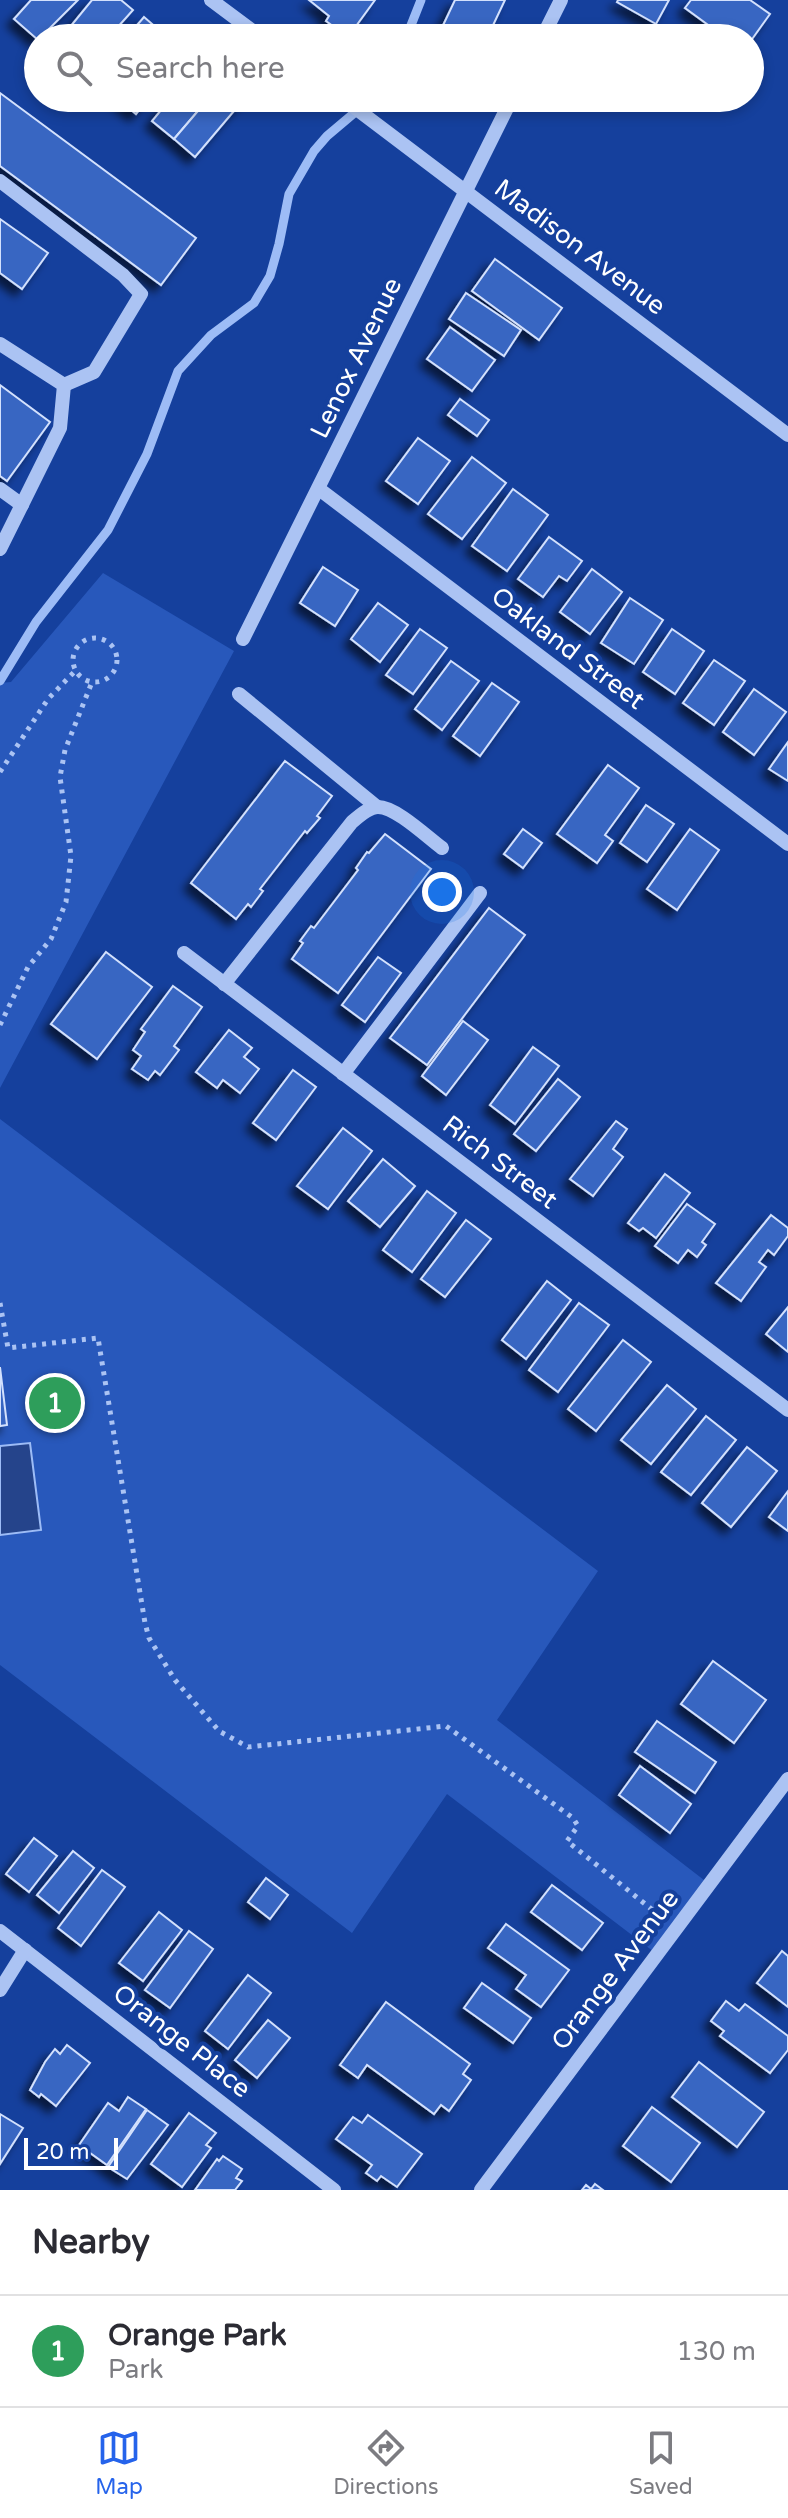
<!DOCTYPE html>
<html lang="en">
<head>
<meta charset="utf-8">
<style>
  body { margin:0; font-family:"Varela Round",sans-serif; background:#f2f2f3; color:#2b2b33 }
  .scale { position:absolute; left:24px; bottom:20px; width:94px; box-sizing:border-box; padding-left:8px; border:4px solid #fff; border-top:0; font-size:22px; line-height:28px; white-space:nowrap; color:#fff; -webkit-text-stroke:6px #15409d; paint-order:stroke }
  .you { position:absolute; left:442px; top:892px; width:28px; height:28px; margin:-20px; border:6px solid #fff; border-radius:50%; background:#1a73e8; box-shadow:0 0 0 12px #1a73e833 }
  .badge { display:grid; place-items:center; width:52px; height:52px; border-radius:50%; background:#2563eb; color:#fff; font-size:26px; font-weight:700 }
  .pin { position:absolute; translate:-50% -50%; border:4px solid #fff; box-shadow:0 2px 8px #0006 }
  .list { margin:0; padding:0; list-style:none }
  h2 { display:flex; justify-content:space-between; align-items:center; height:104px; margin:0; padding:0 32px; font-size:34px }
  h2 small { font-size:26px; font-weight:400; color:#7c7c81 }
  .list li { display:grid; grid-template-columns:52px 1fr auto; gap:24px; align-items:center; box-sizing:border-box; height:112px; padding:0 32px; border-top:2px solid #e1e1e2 }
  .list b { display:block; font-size:30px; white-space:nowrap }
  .list p { margin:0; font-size:26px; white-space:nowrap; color:#7c7c81 }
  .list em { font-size:26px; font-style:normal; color:#7c7c81 }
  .icon { flex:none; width:44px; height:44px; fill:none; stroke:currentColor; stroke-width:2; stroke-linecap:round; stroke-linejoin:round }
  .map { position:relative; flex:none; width:788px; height:2190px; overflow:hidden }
  .search { position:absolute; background:#fff; box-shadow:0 4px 12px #0003; left:24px; right:24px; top:24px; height:88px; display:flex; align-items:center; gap:20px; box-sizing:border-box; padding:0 28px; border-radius:44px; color:#7c7c81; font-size:30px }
  .sheet { height:216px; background:#fff }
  nav { display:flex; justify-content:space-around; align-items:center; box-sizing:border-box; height:112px; border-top:2px solid #e1e1e2; background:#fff; font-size:22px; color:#7c7c81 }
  nav a { display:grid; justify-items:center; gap:4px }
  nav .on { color:#2563eb }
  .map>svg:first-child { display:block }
  .green { fill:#2858bb }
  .water { fill:#25448b; stroke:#9dbcf6; stroke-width:2 }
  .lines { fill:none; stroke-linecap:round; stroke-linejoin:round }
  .stream { stroke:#9dbcf6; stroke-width:9 }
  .building { fill:#3966c2; stroke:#d3e1fd; stroke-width:2; filter:url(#shadow) }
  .path { stroke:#abc3f3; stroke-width:5; stroke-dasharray:4 6; stroke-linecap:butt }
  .minor { stroke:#abc3f3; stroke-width:14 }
  .labels { text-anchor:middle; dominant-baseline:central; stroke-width:8; stroke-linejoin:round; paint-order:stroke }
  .street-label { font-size:26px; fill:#fff; stroke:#15409d }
</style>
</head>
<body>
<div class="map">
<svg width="788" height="2190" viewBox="0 0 788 2190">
  <defs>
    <filter id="shadow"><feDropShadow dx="-7" dy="7" stdDeviation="4" flood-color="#0009"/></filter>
  </defs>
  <rect width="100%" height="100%" fill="#15409d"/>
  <!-- green -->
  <g class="green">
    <polygon points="103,573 234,651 0,1088 0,683 11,682"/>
    <polygon points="0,1119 598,1571 497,1720 713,1887 662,1958 447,1794 352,1933 0,1665"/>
  </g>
  <!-- water -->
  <polygon class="water" points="30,1443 41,1530 0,1535 0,1446"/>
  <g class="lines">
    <!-- stream -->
    <g class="stream">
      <polyline points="406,38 421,0"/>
      <polyline points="0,681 36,622 108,530 147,454 178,371 211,335 254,303 270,276 279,244 289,194 314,151 327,136 372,98"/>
    </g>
  </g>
  <!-- building -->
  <g class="building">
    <polygon points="31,0 78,0 38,40 14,19"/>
    <polygon points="92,0 121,0 133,10 108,38 61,38"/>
    <polygon points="309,0 375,0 348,37 326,21 329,16"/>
    <polygon points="455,0 505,0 487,38 437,38"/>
    <polygon points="618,0 669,0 656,24 617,2"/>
    <polygon points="691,0 750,0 770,14 750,42 750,38 726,38 685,8"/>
    <polygon points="144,17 166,36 165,38 126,38"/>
    <polygon points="0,93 196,238 161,285 0,166"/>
    <polygon points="117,98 149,98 136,114"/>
    <polygon points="171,98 209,98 174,139 152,121"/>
    <polygon points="209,98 245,98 195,157 174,139"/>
    <polygon points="0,219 48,253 22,289 0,273"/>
    <polygon points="495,259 562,308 539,340 472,291"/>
    <polygon points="466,293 521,330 504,356 449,319"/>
    <polygon points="450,327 495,360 472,391 427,359"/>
    <polygon points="0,385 50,422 7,481 0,476"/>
    <polygon points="460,399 489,420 477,436 448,415"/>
    <polygon points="418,438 450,461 418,504 386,481"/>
    <polygon points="472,457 506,483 462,539 428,514"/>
    <polygon points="513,489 548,515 507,571 472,546"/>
    <polygon points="549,537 582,561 567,581 559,576 543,597 518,579"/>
    <polygon points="323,567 358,590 335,626 300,603"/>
    <polygon points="592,569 622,592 590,634 560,612"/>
    <polygon points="630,598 663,620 634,664 601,643"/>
    <polygon points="378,603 408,625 380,662 351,639"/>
    <polygon points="420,629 447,648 413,694 386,675"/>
    <polygon points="672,629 704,651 675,694 643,672"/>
    <polygon points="714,660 745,681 714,725 683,703"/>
    <polygon points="451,661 479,681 442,730 415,709"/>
    <polygon points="492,683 519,702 480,756 453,736"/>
    <polygon points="754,689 786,712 754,755 723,732"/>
    <polygon points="788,742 788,781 769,769"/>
    <polygon points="285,761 332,796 317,816 320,818 307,833 305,831 260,889 263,891 251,907 248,904 236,919 191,883"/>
    <polygon points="608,765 639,788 605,835 613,841 597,863 557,834"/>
    <polygon points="646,805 674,824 647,862 620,843"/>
    <polygon points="523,829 542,843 523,868 504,854"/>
    <polygon points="690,829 719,850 677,910 647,889"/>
    <polygon points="385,834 431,869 338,993 292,959 303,943 300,941 311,926 314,928 358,870 356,868 367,852 369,853"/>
    <polygon points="489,908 525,935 427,1065 390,1038"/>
    <polygon points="106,952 152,987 97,1059 51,1024"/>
    <polygon points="378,957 401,973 365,1022 342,1005"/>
    <polygon points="173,986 202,1007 174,1046 179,1050 160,1075 155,1071 148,1080 132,1069 141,1056 133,1050 145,1032 141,1029"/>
    <polygon points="463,1021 488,1040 446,1095 422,1076"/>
    <polygon points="229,1030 252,1048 244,1057 259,1069 240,1093 223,1080 217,1088 196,1072"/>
    <polygon points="533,1047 559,1066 515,1124 490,1105"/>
    <polygon points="293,1070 316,1087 276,1140 253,1123"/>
    <polygon points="558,1079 580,1097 536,1151 514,1134"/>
    <polygon points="616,1121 627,1129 613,1149 623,1157 593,1196 570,1179"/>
    <polygon points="343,1128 372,1151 328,1209 297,1186"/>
    <polygon points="383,1159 415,1186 380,1227 348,1201"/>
    <polygon points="665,1174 690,1193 656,1238 643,1228 639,1231 628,1223"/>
    <polygon points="427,1191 456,1213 412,1272 383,1250"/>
    <polygon points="687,1204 715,1224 702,1242 706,1245 697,1257 688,1250 678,1263 655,1246"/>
    <polygon points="771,1215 788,1228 788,1236 774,1255 768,1250 759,1262 766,1267 741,1301 716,1283"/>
    <polygon points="466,1220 491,1239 445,1297 421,1279"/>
    <polygon points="547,1281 571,1300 526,1359 502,1340"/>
    <polygon points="579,1303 609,1325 558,1392 529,1370"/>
    <polygon points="788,1307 788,1352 766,1334"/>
    <polygon points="623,1340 651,1362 596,1431 568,1409"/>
    <polygon points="0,1367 7,1425 0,1426"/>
    <polygon points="667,1385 696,1409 651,1464 621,1440"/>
    <polygon points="706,1416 736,1440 691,1495 661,1472"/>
    <polygon points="747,1447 777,1471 731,1527 702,1503"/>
    <polygon points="788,1491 788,1531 769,1517"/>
    <polygon points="713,1661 766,1700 734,1743 681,1704"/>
    <polygon points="657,1721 716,1762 695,1793 635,1752"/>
    <polygon points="640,1766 691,1804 670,1833 619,1795"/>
    <polygon points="34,1838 57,1856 29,1892 6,1874"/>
    <polygon points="73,1851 94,1868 59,1913 37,1895"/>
    <polygon points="102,1870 125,1887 81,1946 58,1928"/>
    <polygon points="266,1878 288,1895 270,1919 248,1902"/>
    <polygon points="552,1885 603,1923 582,1950 531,1912"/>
    <polygon points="159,1912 182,1930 143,1981 119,1963"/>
    <polygon points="506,1924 569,1970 541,2007 516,1989 526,1975 488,1948"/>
    <polygon points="189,1931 213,1949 170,2008 145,1990"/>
    <polygon points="782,1951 788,1956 788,2007 757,1983"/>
    <polygon points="248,1975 271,1993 228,2049 205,2031"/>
    <polygon points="482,1983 531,2018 513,2043 464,2008"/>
    <polygon points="726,2001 739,2011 745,2004 788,2036 788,2050 770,2073 720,2036 724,2031 711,2021"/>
    <polygon points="386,2002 470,2064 463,2074 471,2080 449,2111 441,2105 434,2114 367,2065 358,2078 340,2065"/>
    <polygon points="268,2020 290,2038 257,2078 235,2060"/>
    <polygon points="67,2045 90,2063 56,2106 41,2094 39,2097 30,2090 45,2062 55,2049 60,2054"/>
    <polygon points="699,2062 764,2112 737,2147 672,2097"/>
    <polygon points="128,2097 146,2109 107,2165 79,2145 108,2103 119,2111"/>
    <polygon points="652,2107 700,2143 671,2182 623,2146"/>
    <polygon points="147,2110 168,2125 127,2179 108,2167"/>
    <polygon points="189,2113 216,2133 206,2145 211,2148 182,2187 151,2164"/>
    <polygon points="0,2114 23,2128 0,2164"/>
    <polygon points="368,2115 422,2154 397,2187 381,2176 377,2181 366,2173 372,2165 336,2139 353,2117 362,2123"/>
    <polygon points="223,2156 242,2169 236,2178 242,2181 235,2190 195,2190 217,2159 219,2161"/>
    <polygon points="595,2184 603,2190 582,2190 586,2185 591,2189"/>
  </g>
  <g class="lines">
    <!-- path -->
    <g class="path">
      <circle cx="95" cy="660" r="22"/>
      <polyline points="0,772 48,699 76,670"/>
      <polyline points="0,1025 28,967 51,939 66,902 71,856 60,777 65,750 92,682"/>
      <polyline points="0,1303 8,1348 98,1338 145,1623 149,1638 175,1680 219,1731 248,1747 446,1726 573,1818 578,1826 567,1841 660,1916"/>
    </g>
    <!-- minor -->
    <g class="minor">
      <polyline points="211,0 262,38"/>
      <polyline points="542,38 561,0"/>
      <polyline points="342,98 788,435"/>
      <polyline points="0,181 123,275 141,294 94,372 64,385"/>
      <polyline points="0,344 64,385 60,428 0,549"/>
      <polyline points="0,489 22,505"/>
      <polyline points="319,489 788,844"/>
      <polyline points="243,639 512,98"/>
      <polyline points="239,694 377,807"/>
      <polyline points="184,953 788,1410"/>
      <path d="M224,984L352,822C359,816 369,807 378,807C396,807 427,837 442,848"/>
      <polyline points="343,1074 480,893"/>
      <polyline points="0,1931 334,2190"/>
      <polyline points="0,1990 25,1950"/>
      <polyline points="481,2190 788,1779"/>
    </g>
  </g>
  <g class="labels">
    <!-- street labels -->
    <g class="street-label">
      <text transform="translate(580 247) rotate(37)">Madison Avenue</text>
      <text transform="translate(356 358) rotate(-64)">Lenox Avenue</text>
      <text transform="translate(568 648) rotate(37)">Oakland Street</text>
      <text transform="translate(500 1162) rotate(37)">Rich Street</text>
      <text transform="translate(615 1970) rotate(-53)">Orange Avenue</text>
      <text transform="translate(182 2041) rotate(38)">Orange Place</text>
    </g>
  </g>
</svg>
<div class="scale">20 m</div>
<div class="you"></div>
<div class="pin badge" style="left:55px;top:1403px;background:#2e9e5b">1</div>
<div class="search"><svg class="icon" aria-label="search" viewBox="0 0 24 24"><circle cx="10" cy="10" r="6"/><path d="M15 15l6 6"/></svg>Search here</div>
</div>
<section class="sheet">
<h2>Nearby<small></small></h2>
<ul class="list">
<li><span class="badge" style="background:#2e9e5b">1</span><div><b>Orange Park</b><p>Park</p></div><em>130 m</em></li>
</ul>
</section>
<nav>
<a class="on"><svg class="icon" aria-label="map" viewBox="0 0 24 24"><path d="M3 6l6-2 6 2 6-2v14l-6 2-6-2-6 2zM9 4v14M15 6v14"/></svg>Map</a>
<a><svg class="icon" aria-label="directions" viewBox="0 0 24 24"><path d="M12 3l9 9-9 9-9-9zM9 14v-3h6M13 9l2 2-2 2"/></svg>Directions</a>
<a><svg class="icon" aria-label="saved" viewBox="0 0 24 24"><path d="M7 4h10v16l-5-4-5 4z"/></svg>Saved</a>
</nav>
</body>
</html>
